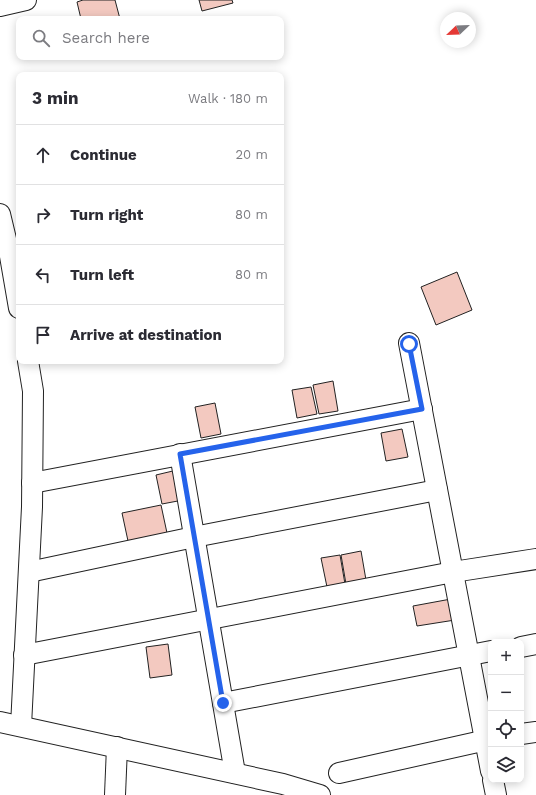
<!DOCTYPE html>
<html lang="en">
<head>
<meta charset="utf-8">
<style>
  body { margin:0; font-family:"Work Sans",sans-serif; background:#f7f7f7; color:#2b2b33 }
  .controls { position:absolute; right:12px; bottom:12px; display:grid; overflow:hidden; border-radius:8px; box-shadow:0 2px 10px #0003 }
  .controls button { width:36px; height:36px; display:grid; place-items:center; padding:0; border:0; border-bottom:1px solid #e1e1e2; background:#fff; color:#2b2b33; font:20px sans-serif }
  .compass { position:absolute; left:440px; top:12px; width:36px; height:36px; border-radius:50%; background:#fff; box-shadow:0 2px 10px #0003; rotate:247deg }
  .stop { position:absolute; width:12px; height:12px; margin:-9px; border:3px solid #2563eb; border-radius:50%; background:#fff }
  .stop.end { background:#2563eb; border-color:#fff; box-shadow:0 1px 4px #0008 }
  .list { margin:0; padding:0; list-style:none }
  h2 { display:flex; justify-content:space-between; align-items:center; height:52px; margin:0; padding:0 16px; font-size:17px }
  h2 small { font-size:13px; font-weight:400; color:#7c7c81 }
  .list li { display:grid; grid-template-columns:26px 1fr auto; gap:12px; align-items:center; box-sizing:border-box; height:60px; padding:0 16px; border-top:1px solid #e1e1e2 }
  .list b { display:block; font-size:15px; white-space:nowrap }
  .list em { font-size:13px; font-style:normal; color:#7c7c81 }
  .icon { flex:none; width:22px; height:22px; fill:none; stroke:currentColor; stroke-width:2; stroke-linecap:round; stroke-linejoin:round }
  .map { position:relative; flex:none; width:536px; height:795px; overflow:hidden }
  .search { position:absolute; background:#fff; box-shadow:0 2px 10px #0003; left:16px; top:16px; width:268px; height:44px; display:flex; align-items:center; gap:10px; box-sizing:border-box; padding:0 14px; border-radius:8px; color:#7c7c81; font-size:15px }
  .panel { position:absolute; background:#fff; box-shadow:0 2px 10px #0003; left:16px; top:72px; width:268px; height:292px; border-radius:8px }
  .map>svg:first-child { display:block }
  .building { fill:#f3c9c0; stroke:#222 }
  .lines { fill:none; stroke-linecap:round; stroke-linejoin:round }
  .minor-casing { stroke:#222; stroke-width:22 }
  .minor { stroke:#fff; stroke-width:20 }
  .route { stroke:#2563eb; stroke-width:5 }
</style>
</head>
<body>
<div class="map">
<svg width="536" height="795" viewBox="0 0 536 795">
  <rect width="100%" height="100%" fill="#fff"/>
  <!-- building -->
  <g class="building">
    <polygon points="83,0 115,0 120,19 81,19 77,2"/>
    <polygon points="199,0 232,0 233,3 202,11"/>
    <polygon points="457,272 472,310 436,325 421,287"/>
    <polygon points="333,381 338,411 319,414 313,385"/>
    <polygon points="311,387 317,414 297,418 292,390"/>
    <polygon points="215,403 221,434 201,438 195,407"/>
    <polygon points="402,429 408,457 386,461 381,433"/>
    <polygon points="177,470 183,500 162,504 156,475"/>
    <polygon points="161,505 167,533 128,541 122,513"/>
    <polygon points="361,551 366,580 346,584 341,555"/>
    <polygon points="340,555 345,584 327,587 321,558"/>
    <polygon points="451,599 455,620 417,626 413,606"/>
    <polygon points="168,644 172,675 150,678 146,647"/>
  </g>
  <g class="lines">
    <!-- minor casing -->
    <g class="minor-casing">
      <g id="minor">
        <polyline points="0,6 26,0"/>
        <polyline points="0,214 10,256 19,308"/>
        <polyline points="409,343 491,771"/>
        <polyline points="180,454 235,773"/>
        <polyline points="32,483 422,409"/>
        <polyline points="29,572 194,537 437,490"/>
        <polyline points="521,647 536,644"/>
        <polyline points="24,655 453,572 536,559"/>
        <polyline points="223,703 491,651"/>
        <polyline points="0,722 283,784 320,795"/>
        <polyline points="21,726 32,507 33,391 28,361"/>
        <polyline points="521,734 536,732"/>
        <polyline points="339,773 491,739"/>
        <polyline points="493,780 496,795"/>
        <polyline points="115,795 117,747"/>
      </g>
    </g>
    <!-- minor -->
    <use href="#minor" class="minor"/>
  </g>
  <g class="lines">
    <!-- route -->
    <polyline class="route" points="223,703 180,454 422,409 409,344"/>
  </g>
</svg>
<div class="controls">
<button>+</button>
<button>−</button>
<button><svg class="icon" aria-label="locate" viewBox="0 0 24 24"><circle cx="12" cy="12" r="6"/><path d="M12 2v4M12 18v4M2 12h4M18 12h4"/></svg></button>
<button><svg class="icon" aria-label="layers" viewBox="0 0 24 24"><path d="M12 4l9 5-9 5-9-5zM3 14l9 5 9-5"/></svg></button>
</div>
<svg class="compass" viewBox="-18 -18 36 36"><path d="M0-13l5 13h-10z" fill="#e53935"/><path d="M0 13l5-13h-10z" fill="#7c7c81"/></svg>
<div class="stop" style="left:409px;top:344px"></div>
<div class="stop end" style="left:223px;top:703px"></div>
<div class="search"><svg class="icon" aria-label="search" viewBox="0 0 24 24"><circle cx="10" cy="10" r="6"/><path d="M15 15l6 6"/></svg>Search here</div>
<section class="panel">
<h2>3 min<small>Walk · 180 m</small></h2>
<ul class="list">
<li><svg class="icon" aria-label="ahead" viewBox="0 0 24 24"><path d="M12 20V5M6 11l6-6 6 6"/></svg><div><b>Continue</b></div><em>20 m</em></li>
<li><svg class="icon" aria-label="right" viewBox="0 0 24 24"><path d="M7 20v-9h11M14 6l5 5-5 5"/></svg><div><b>Turn right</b></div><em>80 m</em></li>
<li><svg class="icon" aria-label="left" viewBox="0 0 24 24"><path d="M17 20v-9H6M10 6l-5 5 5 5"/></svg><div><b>Turn left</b></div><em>80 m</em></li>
<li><svg class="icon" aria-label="arrive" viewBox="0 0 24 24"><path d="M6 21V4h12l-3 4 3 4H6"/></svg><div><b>Arrive at destination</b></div></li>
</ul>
</section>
</div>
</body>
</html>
